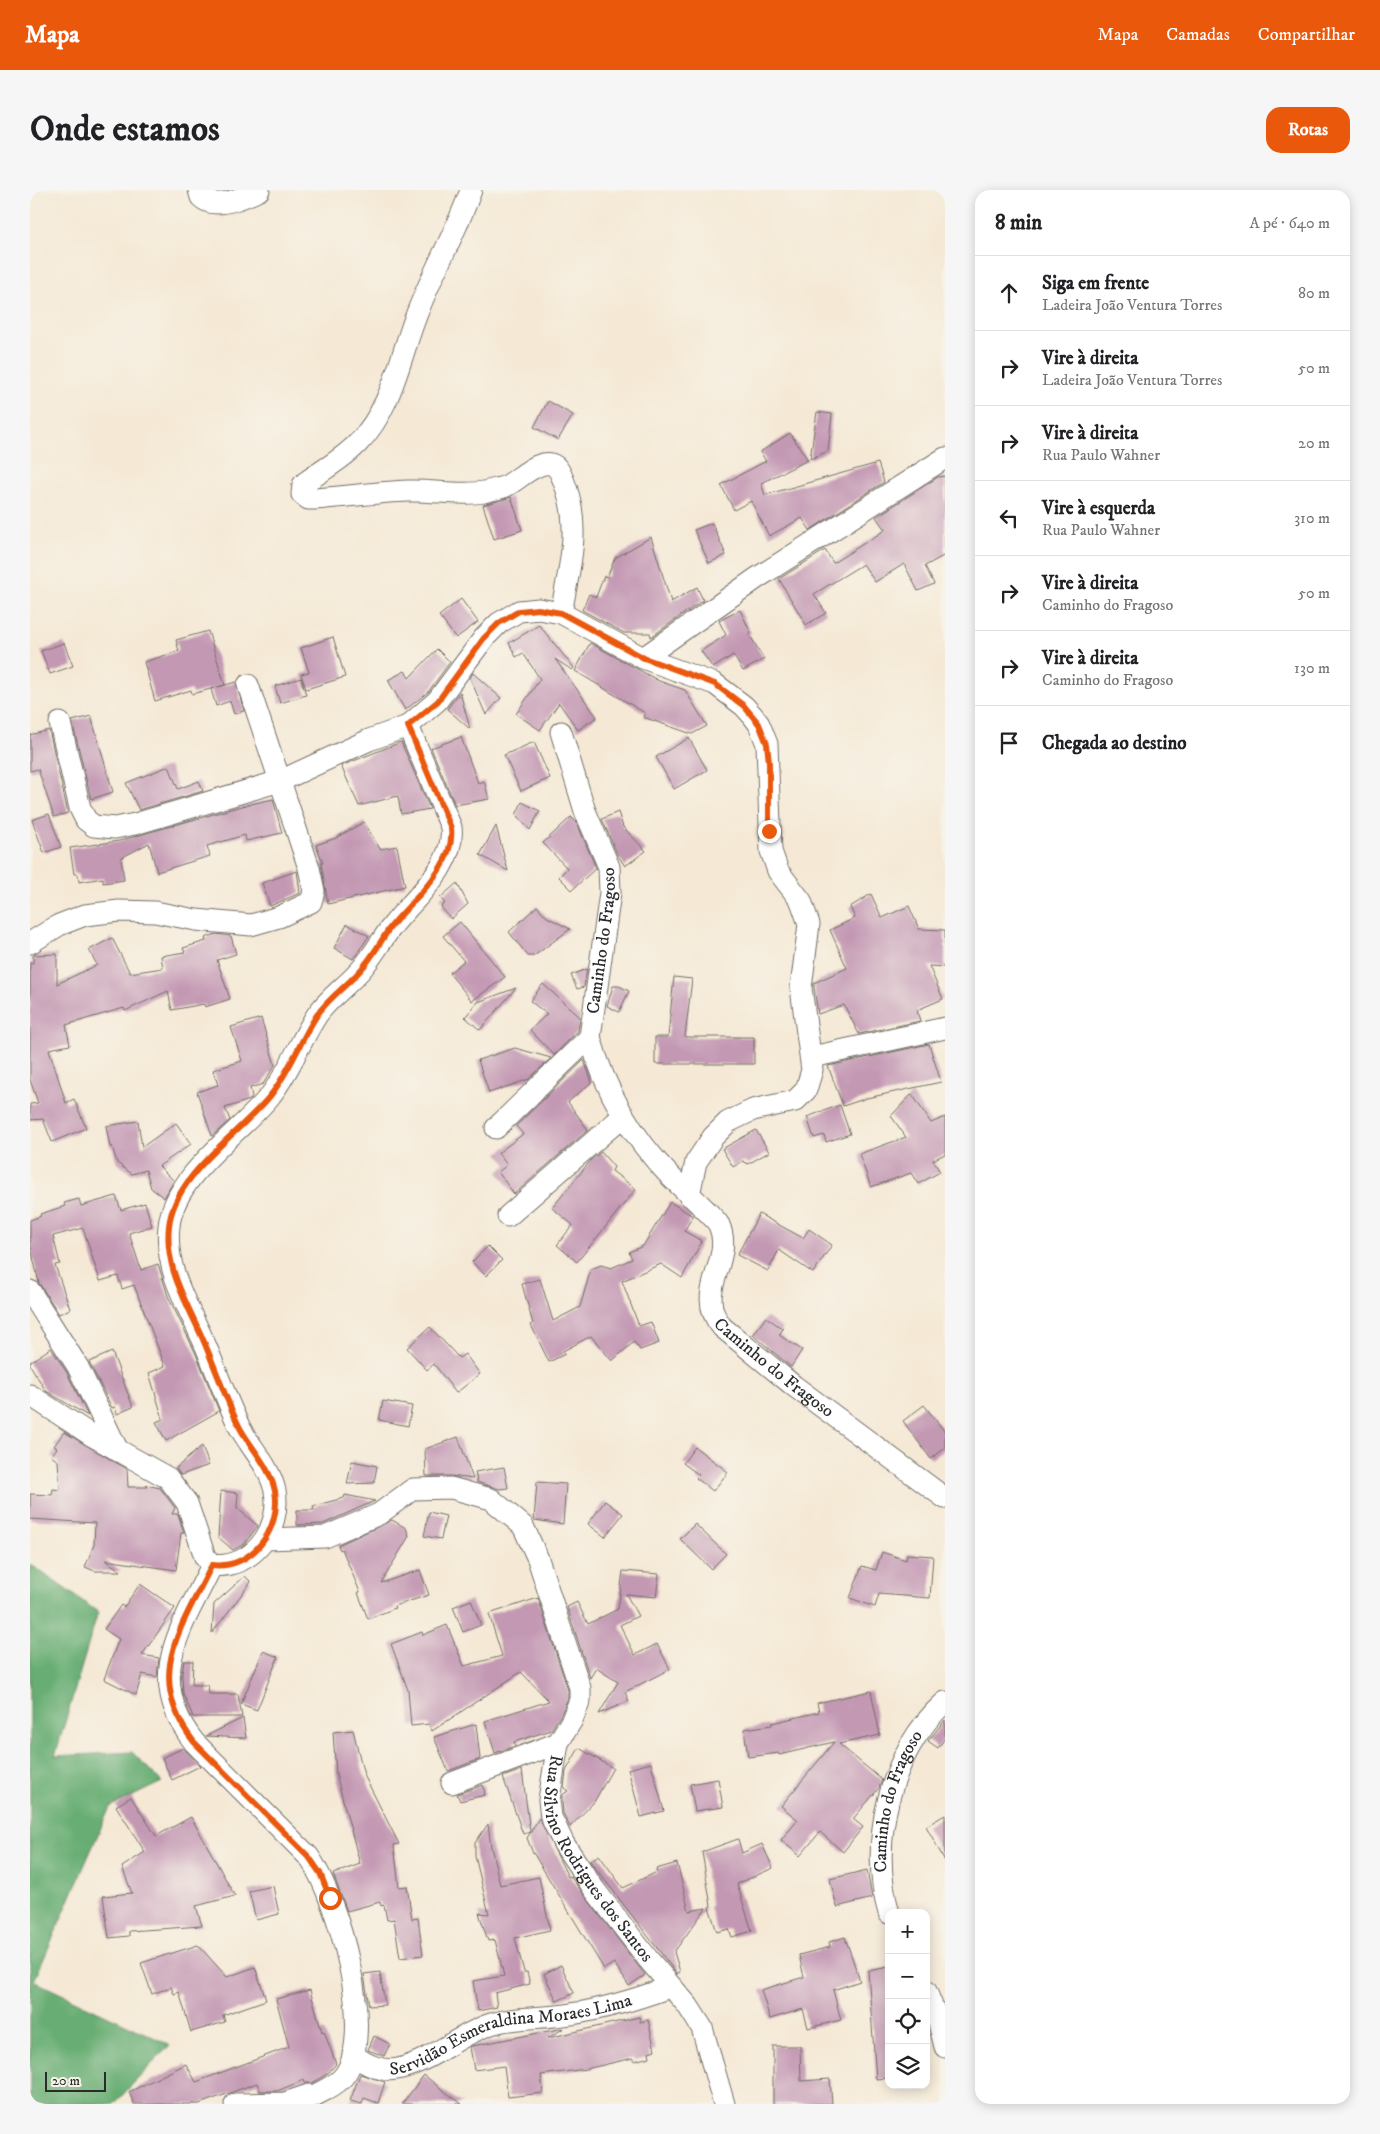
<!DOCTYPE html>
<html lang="pt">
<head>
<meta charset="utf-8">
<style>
  body { margin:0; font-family:"IM FELL DW Pica",serif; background:#f6f6f6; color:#202124 }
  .controls { position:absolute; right:15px; bottom:15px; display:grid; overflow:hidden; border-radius:10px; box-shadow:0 2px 12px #0003 }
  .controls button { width:45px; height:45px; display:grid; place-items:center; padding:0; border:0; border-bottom:1px solid #e0e0e0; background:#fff; color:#202124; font:25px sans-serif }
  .scale { position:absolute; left:15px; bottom:12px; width:61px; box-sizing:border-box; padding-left:5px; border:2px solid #2b2b2b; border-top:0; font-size:14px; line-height:18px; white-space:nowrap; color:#2b2b2b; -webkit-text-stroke:4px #f7f3e8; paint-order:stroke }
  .stop { position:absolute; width:15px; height:15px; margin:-11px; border:4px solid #ea580c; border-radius:50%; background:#fff }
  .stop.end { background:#ea580c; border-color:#fff; box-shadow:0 1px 5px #0008 }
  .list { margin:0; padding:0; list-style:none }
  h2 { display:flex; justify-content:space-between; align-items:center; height:65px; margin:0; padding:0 20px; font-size:21px }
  h2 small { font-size:16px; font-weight:400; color:#757577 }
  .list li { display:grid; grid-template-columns:32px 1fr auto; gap:15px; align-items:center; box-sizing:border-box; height:75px; padding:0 20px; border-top:1px solid #e0e0e0 }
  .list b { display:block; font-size:19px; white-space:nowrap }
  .list p { margin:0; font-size:16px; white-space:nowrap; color:#757577 }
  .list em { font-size:16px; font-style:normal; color:#757577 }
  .icon { flex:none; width:28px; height:28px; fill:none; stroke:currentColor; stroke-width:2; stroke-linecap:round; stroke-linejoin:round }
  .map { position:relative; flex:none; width:915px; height:1914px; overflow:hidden; border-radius:15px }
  header { display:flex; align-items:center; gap:30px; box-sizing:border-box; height:70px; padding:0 25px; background:#ea580c; color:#fff }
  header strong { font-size:24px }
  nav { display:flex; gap:28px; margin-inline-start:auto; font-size:18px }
  .intro { display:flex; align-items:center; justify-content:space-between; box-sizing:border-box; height:120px; padding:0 30px }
  h1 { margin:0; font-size:35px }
  .button { padding:12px 22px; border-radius:15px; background:#ea580c; color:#fff; font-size:18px; font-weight:700 }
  main { display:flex; gap:30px; padding:0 30px }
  aside { flex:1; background:#fff; border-radius:15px; box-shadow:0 2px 12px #0003 }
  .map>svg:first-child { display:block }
  .forest { fill:#67ad73; stroke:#496c4f }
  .building { fill:#c398b3 }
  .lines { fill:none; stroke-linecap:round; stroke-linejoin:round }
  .minor-casing { stroke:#726e67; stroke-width:23 }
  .minor { stroke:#fff; stroke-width:21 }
  .route { stroke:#ea580c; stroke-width:6 }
  .labels { text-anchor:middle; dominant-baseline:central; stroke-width:4; stroke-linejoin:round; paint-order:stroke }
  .street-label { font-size:18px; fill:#2b2b2b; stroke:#f7f3e8 }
</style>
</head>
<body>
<header>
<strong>Mapa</strong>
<nav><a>Mapa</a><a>Camadas</a><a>Compartilhar</a></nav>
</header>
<div class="intro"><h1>Onde estamos</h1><a class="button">Rotas</a></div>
<main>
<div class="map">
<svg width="915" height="1914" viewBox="0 0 915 1914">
  <rect width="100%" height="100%" fill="#f7f3e8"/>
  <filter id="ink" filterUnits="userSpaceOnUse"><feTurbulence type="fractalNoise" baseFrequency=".02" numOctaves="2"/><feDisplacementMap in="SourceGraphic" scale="10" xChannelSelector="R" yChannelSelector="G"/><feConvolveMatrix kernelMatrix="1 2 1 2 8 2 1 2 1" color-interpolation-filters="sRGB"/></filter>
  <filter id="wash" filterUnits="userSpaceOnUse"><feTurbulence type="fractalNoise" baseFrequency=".0096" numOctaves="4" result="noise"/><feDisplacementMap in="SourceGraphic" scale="20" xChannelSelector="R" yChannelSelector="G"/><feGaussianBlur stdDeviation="1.12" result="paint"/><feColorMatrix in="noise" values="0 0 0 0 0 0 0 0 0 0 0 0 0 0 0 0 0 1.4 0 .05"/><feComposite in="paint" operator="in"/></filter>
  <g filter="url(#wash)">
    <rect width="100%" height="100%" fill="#f5e9d6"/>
    <!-- forest -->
    <polygon class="forest" points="0,1374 68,1422 25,1566 102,1562 132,1592 80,1617 4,1791 140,1855 84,1914 0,1914"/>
    <g id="blocks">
      <!-- building -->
      <g class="building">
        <polygon points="518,211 543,225 528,250 504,237"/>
        <polygon points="787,222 802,224 798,261 780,269"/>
        <polygon points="760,243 778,270 731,293 735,305 848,273 854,292 780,340 772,328 739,346 721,311 704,320 691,295 736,271 730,262"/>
        <polygon points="915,286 915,365 895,376 904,394 888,401 874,374 845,392 833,374 784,404 796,423 776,435 749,389 795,360 803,373 855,340 846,327 908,287"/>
        <polygon points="481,307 492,340 464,349 453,315"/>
        <polygon points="682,333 696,365 679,373 664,340"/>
        <polygon points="621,347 641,412 667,397 673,410 621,447 620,443 594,443 552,420 559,404 566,407 574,386 577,387 585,368"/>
        <polygon points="431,409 448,432 426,448 409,426"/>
        <polygon points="710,420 721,443 719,444 734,469 713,481 703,465 683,478 671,461 696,445 689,431"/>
        <polygon points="509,435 544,478 542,480 525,469 567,527 548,540 529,513 510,540 486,524 510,489 493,463 486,467 479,453"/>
        <polygon points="178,441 195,495 162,504 161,500 125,511 114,472 149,461 146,450"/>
        <polygon points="303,447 315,487 276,499 271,484 279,482 271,458"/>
        <polygon points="34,453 43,476 20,484 11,461"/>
        <polygon points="560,453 629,491 655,500 677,536 662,544 613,527 615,523 545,481"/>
        <polygon points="407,459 420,472 398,502 375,520 358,490 375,481 379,488"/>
        <polygon points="443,483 471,508 456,525 440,488"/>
        <polygon points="271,488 276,505 250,513 245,496"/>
        <polygon points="206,492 214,521 204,524 200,511 186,516 181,499"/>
        <polygon points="430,502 440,539 417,519"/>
        <polygon points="61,526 83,602 61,609 42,531"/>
        <polygon points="19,540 38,623 24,627 8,579 0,581 0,545"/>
        <polygon points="431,547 448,593 454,591 459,609 425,615 401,558"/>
        <polygon points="659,548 677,580 644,599 626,567"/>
        <polygon points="371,552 400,619 371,624 368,606 329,616 311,576"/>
        <polygon points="504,552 520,588 491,601 474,565"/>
        <polygon points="139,576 148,599 169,591 173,601 109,620 96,593"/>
        <polygon points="243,609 252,643 216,651 215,645 177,656 180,666 127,682 119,653 91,668 94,690 73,693 73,688 49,692 48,684 44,684 40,658 89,651 208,617"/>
        <polygon points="492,612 510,621 500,640 486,625"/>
        <polygon points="588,622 593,637 616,661 595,676 588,666 572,629"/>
        <polygon points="19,624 31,657 14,663 2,630"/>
        <polygon points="541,627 547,633 566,678 542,700 529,687 537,678 513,653"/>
        <polygon points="334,632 350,659 367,656 375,696 298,714 291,673 293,673 286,655 306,648"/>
        <polygon points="466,636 478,681 450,665"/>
        <polygon points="267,681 270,703 240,716 232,693"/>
        <polygon points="427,693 438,714 421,729 411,717 415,713 410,708"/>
        <polygon points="841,704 852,728 879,716 889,739 915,740 915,777 899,776 913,809 887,820 890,831 829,844 814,815 788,824 784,798 784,793 817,778 800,740 825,728 820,717"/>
        <polygon points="507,716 517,727 540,739 504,766 498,766 479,742"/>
        <polygon points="430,732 475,787 442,811 419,783 434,771 413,746"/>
        <polygon points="317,734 339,746 323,769 304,758"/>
        <polygon points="186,744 201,746 206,764 187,770 200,809 175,817 174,814 142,820 138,801 95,821 94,818 36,835 40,855 19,859 36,913 44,909 56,938 22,952 13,929 0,930 0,914 8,913 0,890 0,773 3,773 3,765 27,764 27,794 67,775 59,760 82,748 100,783 133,778 131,766 155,762 153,758 176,751 175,748"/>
        <polygon points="557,779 554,797 547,799 541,785"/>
        <polygon points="644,787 662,789 655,847 724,847 724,874 625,874 625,847 638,847"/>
        <polygon points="513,794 550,827 548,841 524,865 500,840 517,824 500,811"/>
        <polygon points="583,796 589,796 599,801 589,822 577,816"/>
        <polygon points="486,798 450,840 435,827 448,812"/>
        <polygon points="231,828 245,875 233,894 220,898 222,907 220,910 195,918 200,930 182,946 167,902 188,895 183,880 212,871 201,837"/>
        <polygon points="899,854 911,892 837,908 813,916 798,876"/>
        <polygon points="485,858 521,868 499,889 459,903 448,870"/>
        <polygon points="554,870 562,892 538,912 558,940 484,1004 468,982 477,975 468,963 493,944 486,936"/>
        <polygon points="882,904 901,933 915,927 915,964 903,970 910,982 888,994 881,983 841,997 829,964 876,947 861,926"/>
        <polygon points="810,915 820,944 796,952 794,945 784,948 777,927"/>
        <polygon points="108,931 112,957 146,933 161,954 129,976 144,991 134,1008 121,998 116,980 102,984 87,973 82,956 80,957 76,936"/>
        <polygon points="726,940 739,962 718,974 713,971 703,977 692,959"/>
        <polygon points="571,962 584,977 582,981 606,999 547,1072 527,1055 543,1035 522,1018 561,970"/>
        <polygon points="86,1006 91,1020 115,1013 122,1036 99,1043 111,1080 128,1074 138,1106 166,1164 189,1221 136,1251 126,1232 133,1229 119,1183 135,1176 104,1095 92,1099 88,1086 70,1091 53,1038 23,1046 30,1074 25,1075 40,1119 29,1124 9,1093 0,1054 0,1030 11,1026 10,1024 35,1016 34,1013 49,1009 51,1016"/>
        <polygon points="640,1012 663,1026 654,1041 672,1051 652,1088 631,1074 592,1091 609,1136 621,1132 629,1153 610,1160 604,1152 582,1171 561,1146 533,1161 535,1164 519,1172 501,1135 503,1134 492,1094 510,1089 523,1131 550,1117 561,1079 571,1075 581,1078 602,1069 599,1062 613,1056"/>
        <polygon points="729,1024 773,1048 779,1039 802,1055 783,1083 749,1060 738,1081 707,1065"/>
        <polygon points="458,1056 472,1070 456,1086 442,1072"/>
        <polygon points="736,1127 753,1139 749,1145 772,1160 761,1177 723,1145"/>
        <polygon points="400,1137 429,1168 435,1164 450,1184 426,1203 404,1174 397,1180 377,1158"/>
        <polygon points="21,1158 37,1183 58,1226 16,1201 0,1175 0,1172"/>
        <polygon points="82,1162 103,1217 87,1224 85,1217 82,1218 59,1172"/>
        <polygon points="353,1211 382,1216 378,1236 349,1230"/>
        <polygon points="894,1215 915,1242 915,1258 901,1269 873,1231"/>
        <polygon points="34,1242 97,1279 98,1297 117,1297 116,1295 130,1298 145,1318 142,1324 148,1324 154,1343 151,1343 146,1380 75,1370 91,1381 65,1381 55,1377 64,1355 65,1333 0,1329 0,1304 22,1305 23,1299 30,1300 28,1271 21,1266 27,1258 24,1256"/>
        <polygon points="428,1247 443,1289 421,1286 396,1286 395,1259"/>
        <polygon points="172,1256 179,1275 151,1285 146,1278"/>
        <polygon points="665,1257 698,1282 683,1301 666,1288 669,1285 653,1273"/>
        <polygon points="322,1271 347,1276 344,1293 317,1294"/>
        <polygon points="474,1277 478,1298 469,1299 447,1292 445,1282"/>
        <polygon points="507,1292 536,1294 533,1334 504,1330"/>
        <polygon points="191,1301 208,1303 207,1318 228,1336 214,1354 203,1360 188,1347"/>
        <polygon points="315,1305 345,1311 293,1334 267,1335 267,1320 284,1320 283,1316 314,1308"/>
        <polygon points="575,1311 593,1324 575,1347 558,1334"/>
        <polygon points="399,1322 416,1326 411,1349 394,1346"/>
        <polygon points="362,1330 376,1338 379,1346 351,1393 390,1380 399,1405 364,1416 365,1418 338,1429 328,1403 330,1402 312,1359 310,1360 308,1355"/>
        <polygon points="665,1334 696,1364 681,1379 650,1349"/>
        <polygon points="852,1362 876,1370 877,1364 903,1366 900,1408 849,1404 845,1417 820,1408 832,1376 846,1380"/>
        <polygon points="593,1381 629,1384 626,1407 596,1404 608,1426 590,1435 605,1465 627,1454 640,1479 595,1502 599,1511 569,1524 588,1492 566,1478 560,1488 537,1417 547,1412 558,1434 588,1419"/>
        <polygon points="215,1386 221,1392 182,1443 184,1414"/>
        <polygon points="110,1394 145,1418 112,1465 129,1468 127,1487 112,1484 106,1505 74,1489 89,1449 74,1439 91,1415 94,1417"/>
        <polygon points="508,1408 538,1500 538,1508 531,1524 521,1540 484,1552 485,1556 465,1563 455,1531 519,1511 491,1482 402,1541 399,1534 381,1536 378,1500 361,1454 392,1442 393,1445 417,1435 434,1476 472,1466 459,1424"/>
        <polygon points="441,1410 451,1435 433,1442 423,1417"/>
        <polygon points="233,1461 248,1467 227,1520 211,1514"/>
        <polygon points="154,1471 163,1471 162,1495 178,1495 179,1504 208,1504 212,1527 163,1527 153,1503 152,1484"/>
        <polygon points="841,1501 850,1545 809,1554 852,1590 849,1598 823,1629 833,1637 813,1662 790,1642 770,1666 751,1650 768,1630 751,1616 804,1552 749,1565 749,1563 718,1567 714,1539 742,1535 742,1533 789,1522 787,1513"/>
        <polygon points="213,1528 216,1548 176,1546"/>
        <polygon points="915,1530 915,1548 908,1558 898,1551"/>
        <polygon points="446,1534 450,1569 418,1581 404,1547"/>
        <polygon points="323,1540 334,1585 369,1654 364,1655 369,1697 377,1696 382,1729 388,1728 393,1765 370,1768 364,1729 357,1730 354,1715 351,1716 350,1712 317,1721 303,1684 330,1674 306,1584 303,1542"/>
        <polygon points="153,1558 170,1576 142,1590 132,1568"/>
        <polygon points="549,1558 583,1578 564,1612 540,1637 533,1623 532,1610 532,1605 538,1601 534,1598 536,1581"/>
        <polygon points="621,1573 634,1621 611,1627 598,1579"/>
        <polygon points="492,1580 500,1642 493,1644 473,1587"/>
        <polygon points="688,1589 693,1617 665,1621 660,1594"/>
        <polygon points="453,1595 455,1605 430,1611 427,1604"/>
        <polygon points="101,1607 126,1646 161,1627 205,1706 166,1716 172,1736 99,1741 99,1746 79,1748 73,1706 102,1703 92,1677 115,1662 86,1616"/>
        <polygon points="915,1625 915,1671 896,1636"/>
        <polygon points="509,1628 538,1687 540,1686 615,1785 599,1796 584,1773 574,1779 502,1661 497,1648"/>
        <polygon points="458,1634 461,1657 470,1695 509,1687 520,1740 485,1748 494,1782 497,1782 500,1794 465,1803 467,1817 448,1821 443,1791 474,1786 465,1750 458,1751 449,1723 459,1724 445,1666 445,1653"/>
        <polygon points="708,1649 712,1663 732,1654 743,1678 707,1694 722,1741 702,1747 699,1739 687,1742 679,1717 681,1716 672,1662"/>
        <polygon points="569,1665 593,1698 627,1682 626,1679 647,1673 659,1721 676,1718 644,1762 650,1782 647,1784 560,1671"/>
        <polygon points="837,1680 842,1708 807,1717 800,1689"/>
        <polygon points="243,1696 249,1724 226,1730 219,1701"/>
        <polygon points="815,1747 830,1791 803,1800 811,1830 778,1838 773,1819 740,1829 731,1800 774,1787 769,1765 800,1757 799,1752"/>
        <polygon points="168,1755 197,1787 225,1777 236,1810 193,1825 195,1832 161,1842 149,1802 144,1804 141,1797 122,1804 111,1773"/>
        <polygon points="531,1775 544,1803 527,1811 514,1784"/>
        <polygon points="859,1777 859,1888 846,1889 838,1781"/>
        <polygon points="350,1782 355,1815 339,1816 334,1784"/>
        <polygon points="280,1800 292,1842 294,1841 306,1874 297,1884 282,1893 275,1893 274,1890 247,1901 230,1901 227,1893 169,1914 104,1914 99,1902 156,1874 166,1892 259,1857 246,1809"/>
        <polygon points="609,1827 610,1832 618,1830 625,1860 619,1862 620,1867 604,1871 603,1868 556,1879 511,1885 513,1903 478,1907 474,1876 444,1880 440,1857 442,1856 534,1838 518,1848"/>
        <polygon points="344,1846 360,1854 354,1866 338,1860"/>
        <polygon points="743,1856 770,1856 771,1891 800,1889 802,1914 743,1914"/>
        <polygon points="330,1884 355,1892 348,1913 334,1908 332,1914 320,1911"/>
        <polygon points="394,1885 410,1898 432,1914 372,1914"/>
      </g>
    </g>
  </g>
  <g filter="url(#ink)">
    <use href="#blocks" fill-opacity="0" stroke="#726e67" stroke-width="1"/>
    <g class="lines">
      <!-- minor casing -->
      <g class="minor-casing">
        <g id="minor">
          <path d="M169,0L171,7C184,21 215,7 229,0"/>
          <path d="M441,0C426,43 402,83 386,126C369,170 362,218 328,253C313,269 294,279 276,292L273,295L272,304L278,309H284C315,307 347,302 378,301C404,300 428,306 454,302C461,300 469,299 476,296C489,290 510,266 525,276C530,280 532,287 534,292C552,336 539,379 531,423"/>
          <polyline points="613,468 727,388 915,268"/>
          <polyline points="30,533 50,618 56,630 64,636 85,638 105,634 250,591 339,550 378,536 407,511 454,448 469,433 489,421 509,419 531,423 613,468 685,494 714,516 723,526 729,534 737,554 741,661 748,681 771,711 779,734 771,798 782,880 776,900 765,911 723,920 698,932 683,947 666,972 659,1005"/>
          <polyline points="0,753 29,735 55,725 89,721 125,722 166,730 221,735 249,727 281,712 284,701 279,678 218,495"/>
          <path id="s1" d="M560,847C575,901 602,947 641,987C650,996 685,1027 689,1035C705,1071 662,1102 692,1137L764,1196L915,1308"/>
          <polyline points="782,867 915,838"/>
          <path id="s2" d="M466,938L560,847L580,703L579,677L555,621L531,542"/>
          <polyline points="478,1026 593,926"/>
          <polyline points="0,1101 48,1177 88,1261"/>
          <polyline points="0,1205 61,1245 138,1288 157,1313 175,1367 182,1375"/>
          <path id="s3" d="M236,1349L295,1347L349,1324L383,1299L421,1298L461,1309L493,1336L508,1369L550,1498V1510L542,1530L528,1553L519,1610L521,1627L534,1654L564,1699L618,1769L658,1816L672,1838L694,1914"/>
          <path d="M182,1375C222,1380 252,1339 245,1301C240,1277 221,1258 210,1238C197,1212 188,1185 177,1159C160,1118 134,1082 139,1036C144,985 209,944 240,906C260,881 270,851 287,825C300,806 320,794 334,776C344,764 351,751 360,739C381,710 426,677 421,637L378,536"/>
          <path d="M182,1375C152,1438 113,1487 164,1552L279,1667C307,1707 348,1845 313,1887C305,1897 279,1908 267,1914"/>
          <polyline points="422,1593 528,1553"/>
          <path id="s4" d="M859,1723C838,1653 860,1561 915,1512"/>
          <polyline points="896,1801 909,1833 915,1857"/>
          <path id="s5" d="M323,1864C336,1876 355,1883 372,1878C404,1869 430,1844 461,1834C487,1826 514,1829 541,1824C575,1819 607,1809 640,1797"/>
          <polyline points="205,1914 255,1913 279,1905"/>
        </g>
      </g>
      <!-- minor -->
      <use href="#minor" class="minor"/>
    </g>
  </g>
  <g class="lines" filter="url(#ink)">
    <!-- route -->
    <path class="route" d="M300,1708L290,1683L279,1667L164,1552C113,1487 151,1438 182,1375C222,1380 252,1338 245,1301C240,1277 221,1258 210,1238C197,1212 188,1185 177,1159C161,1118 134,1082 139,1036C144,985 209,944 240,906C260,881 270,851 287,825C300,806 320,794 334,776C344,764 351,751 359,739C381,710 426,677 421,638L378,536L408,511L454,448L469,433L489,421L508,419L531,423L614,468L685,494L714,516L729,534L737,554L739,573V641"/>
  </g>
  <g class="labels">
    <!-- street labels -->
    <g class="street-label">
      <text stroke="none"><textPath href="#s2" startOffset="228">Caminho do Fragoso</textPath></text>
      <text stroke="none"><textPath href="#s1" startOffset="404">Caminho do Fragoso</textPath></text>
      <text stroke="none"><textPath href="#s4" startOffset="115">Caminho do Fragoso</textPath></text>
      <text stroke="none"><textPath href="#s3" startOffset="644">Rua Silvino Rodrigues dos Santos</textPath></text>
      <text stroke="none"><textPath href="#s5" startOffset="168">Servidão Esmeraldina Moraes Lima</textPath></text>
    </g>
  </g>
</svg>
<div class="controls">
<button>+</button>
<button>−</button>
<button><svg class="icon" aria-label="locate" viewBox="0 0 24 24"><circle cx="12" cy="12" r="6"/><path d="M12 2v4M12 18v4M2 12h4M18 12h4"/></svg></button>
<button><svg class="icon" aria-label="layers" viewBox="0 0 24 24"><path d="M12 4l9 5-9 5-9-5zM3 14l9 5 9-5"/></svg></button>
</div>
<div class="scale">20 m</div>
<div class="stop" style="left:300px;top:1708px"></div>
<div class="stop end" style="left:739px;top:641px"></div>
</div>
<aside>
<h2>8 min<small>A pé · 640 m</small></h2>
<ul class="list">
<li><svg class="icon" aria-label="ahead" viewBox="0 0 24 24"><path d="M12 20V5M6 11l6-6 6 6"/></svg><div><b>Siga em frente</b><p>Ladeira João Ventura Torres</p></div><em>80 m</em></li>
<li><svg class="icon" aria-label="right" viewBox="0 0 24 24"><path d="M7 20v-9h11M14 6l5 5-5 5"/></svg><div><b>Vire à direita</b><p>Ladeira João Ventura Torres</p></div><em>50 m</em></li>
<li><svg class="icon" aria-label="right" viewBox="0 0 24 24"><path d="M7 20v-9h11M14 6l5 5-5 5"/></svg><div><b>Vire à direita</b><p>Rua Paulo Wahner</p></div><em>20 m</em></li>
<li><svg class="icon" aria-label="left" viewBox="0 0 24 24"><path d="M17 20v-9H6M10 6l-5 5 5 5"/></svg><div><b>Vire à esquerda</b><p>Rua Paulo Wahner</p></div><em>310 m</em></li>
<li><svg class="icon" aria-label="right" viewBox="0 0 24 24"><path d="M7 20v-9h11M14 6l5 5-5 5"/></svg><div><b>Vire à direita</b><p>Caminho do Fragoso</p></div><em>50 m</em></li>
<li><svg class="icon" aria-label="right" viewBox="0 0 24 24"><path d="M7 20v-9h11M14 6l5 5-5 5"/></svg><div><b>Vire à direita</b><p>Caminho do Fragoso</p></div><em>130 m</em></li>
<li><svg class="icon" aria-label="arrive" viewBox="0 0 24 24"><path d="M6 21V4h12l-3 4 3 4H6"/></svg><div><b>Chegada ao destino</b></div></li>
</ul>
</aside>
</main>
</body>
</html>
